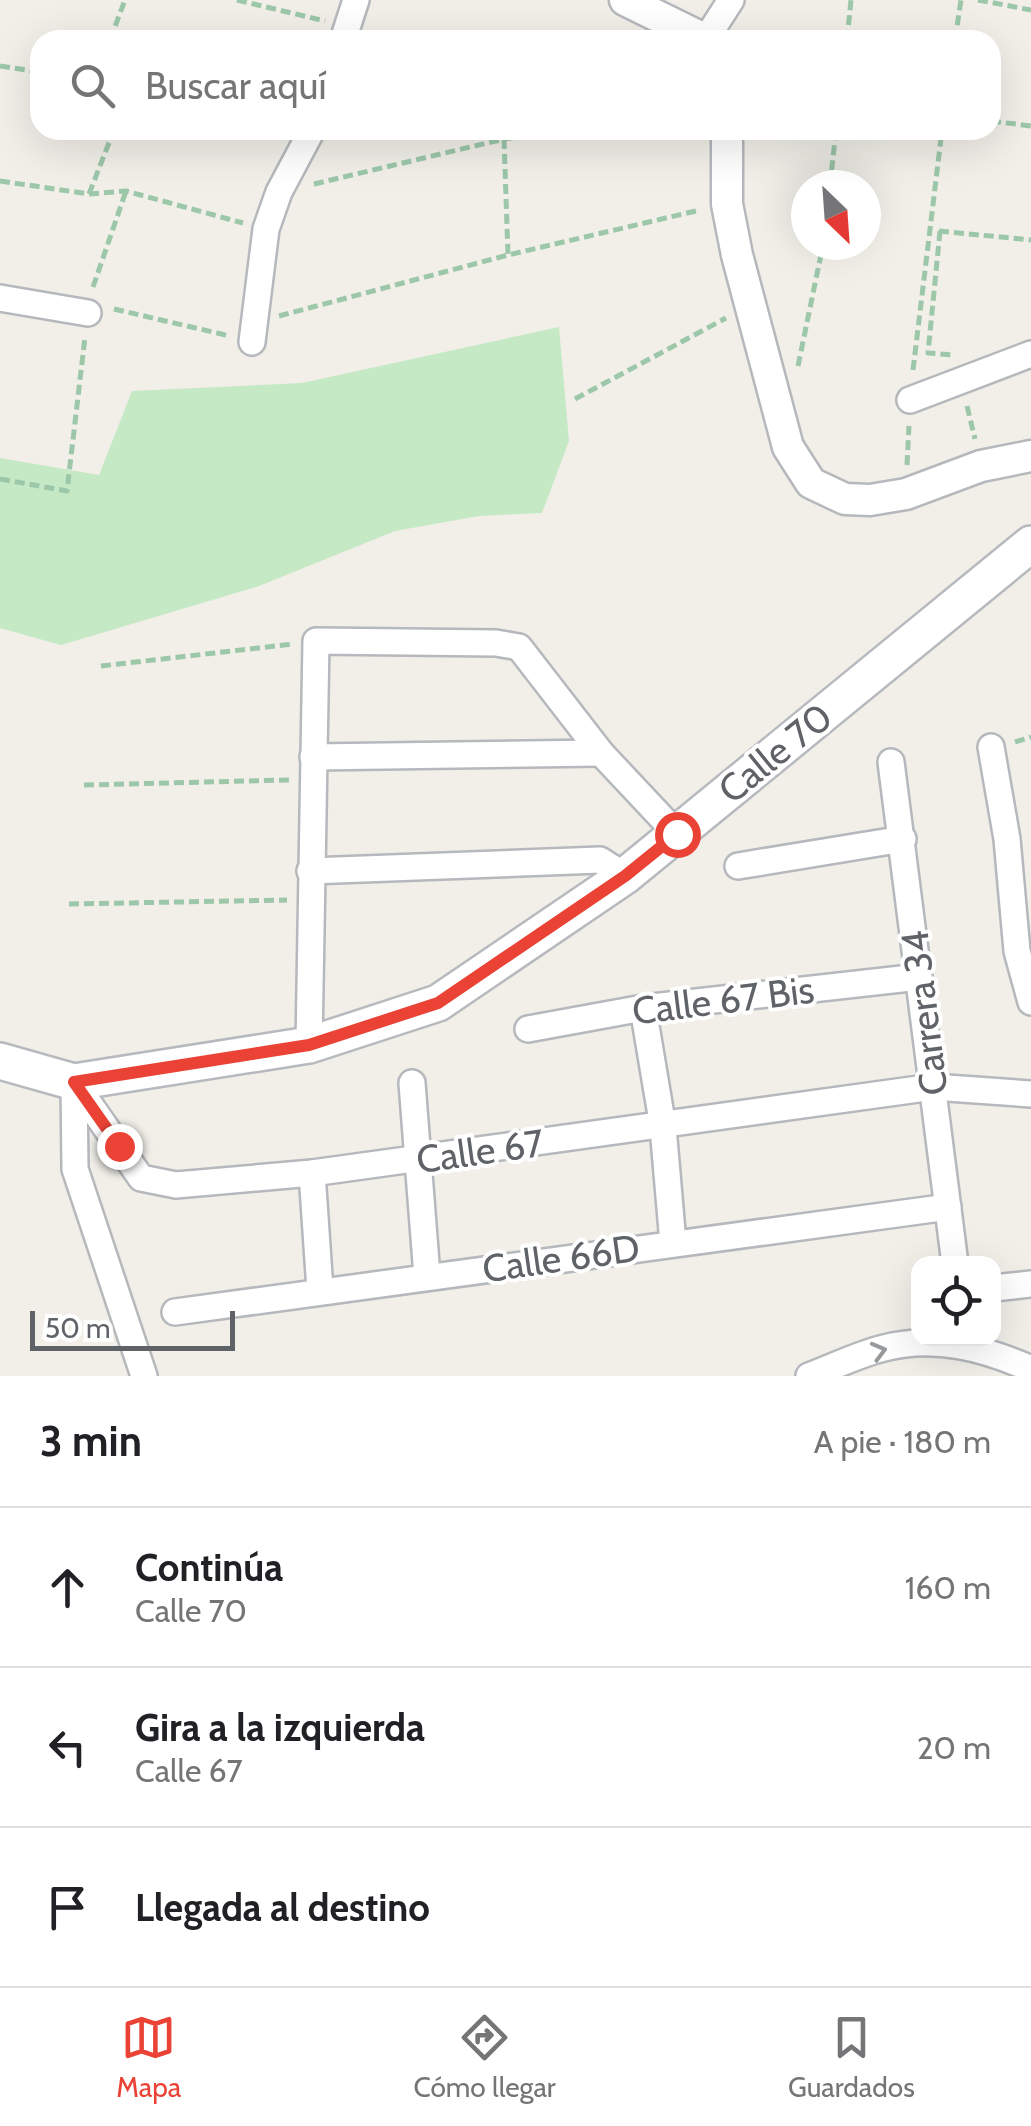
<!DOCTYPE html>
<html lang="es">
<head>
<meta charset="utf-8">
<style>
  body { margin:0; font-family:Cabin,sans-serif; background:#f6f6f6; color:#202124 }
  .controls { position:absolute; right:30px; bottom:30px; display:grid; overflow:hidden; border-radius:20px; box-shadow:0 10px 40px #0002 }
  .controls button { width:90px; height:90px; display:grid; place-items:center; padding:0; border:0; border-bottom:2px solid #e0e0e0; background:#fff; color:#202124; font:50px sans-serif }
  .compass { position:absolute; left:791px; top:170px; width:90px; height:90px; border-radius:50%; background:#fff; box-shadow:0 10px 40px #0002; rotate:155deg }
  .scale { position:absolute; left:30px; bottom:25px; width:205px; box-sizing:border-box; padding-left:10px; border:5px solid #5f6368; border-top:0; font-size:28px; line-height:35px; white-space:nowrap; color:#5f6368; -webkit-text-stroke:8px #fff; paint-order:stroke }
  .stop { position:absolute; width:30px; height:30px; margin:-22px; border:8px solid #ea4335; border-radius:50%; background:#fff }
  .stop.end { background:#ea4335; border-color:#fff; box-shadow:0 2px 10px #0008 }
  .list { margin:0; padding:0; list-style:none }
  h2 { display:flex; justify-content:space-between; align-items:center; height:130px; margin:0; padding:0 40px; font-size:42px }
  h2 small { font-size:32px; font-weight:400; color:#757577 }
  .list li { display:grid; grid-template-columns:65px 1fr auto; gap:30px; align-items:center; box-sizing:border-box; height:160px; padding:0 40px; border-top:2px solid #e0e0e0 }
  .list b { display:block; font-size:38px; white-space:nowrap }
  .list p { margin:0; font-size:32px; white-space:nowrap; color:#757577 }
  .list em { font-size:32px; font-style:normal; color:#757577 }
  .icon { flex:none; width:55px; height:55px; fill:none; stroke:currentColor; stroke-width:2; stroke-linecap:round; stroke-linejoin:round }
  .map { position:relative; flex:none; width:1031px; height:1376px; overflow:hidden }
  .search { position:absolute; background:#fff; box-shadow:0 10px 40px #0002; left:30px; right:30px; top:30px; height:110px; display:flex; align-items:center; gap:25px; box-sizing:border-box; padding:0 35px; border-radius:30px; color:#757577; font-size:38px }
  .sheet { height:610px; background:#fff }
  nav { display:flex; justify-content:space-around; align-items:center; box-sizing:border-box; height:140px; border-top:2px solid #e0e0e0; background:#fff; font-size:28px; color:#757577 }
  nav a { display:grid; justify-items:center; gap:5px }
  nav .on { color:#ea4335 }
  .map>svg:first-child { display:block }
  .green { fill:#c5e8c5 }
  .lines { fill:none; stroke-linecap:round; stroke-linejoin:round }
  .minor-casing { stroke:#b5b8bc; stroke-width:30 }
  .tertiary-casing { stroke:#b5b8bc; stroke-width:35 }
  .secondary-casing { stroke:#b6babf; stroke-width:40 }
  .path { stroke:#9cc7a9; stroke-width:5; stroke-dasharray:10 5; stroke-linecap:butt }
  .minor { stroke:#fff; stroke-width:25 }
  .tertiary { stroke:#fff; stroke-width:30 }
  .secondary { stroke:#fff; stroke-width:35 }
  .oneway { stroke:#979a9d }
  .route { stroke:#ea4335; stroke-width:12 }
  .labels { text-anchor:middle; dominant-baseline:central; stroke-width:8; stroke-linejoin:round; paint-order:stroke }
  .street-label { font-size:38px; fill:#5f6368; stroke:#fff }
</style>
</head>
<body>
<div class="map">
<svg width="1031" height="1376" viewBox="0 0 1031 1376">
  <rect width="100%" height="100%" fill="#f1efe8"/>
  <!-- green -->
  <polygon class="green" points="559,327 569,441 542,513 479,516 395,531 259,586 61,645 0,628 0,458 99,475 132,391 302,383"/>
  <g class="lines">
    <!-- minor casing -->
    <g class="minor-casing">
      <g id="minor">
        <polyline points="706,39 731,0"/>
        <polyline points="343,40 356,0"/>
        <polyline points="0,298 88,313"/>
        <polyline points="252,342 266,229 279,192 312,130"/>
        <polyline points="910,400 1031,354"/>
        <polyline points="991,747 1007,839 1017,951 1031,1002"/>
        <polyline points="313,757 601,753"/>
        <polyline points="891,762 955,1264"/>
        <polyline points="738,866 903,839"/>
        <polyline points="310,871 600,860 625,876"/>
        <polyline points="643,1008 663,1127 673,1243"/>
        <polyline points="528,1029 643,1008 919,977"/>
        <polyline points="309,1045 316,641 496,643 519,647 601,753 677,834"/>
        <polyline points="74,1082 141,1178 176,1185 312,1173 933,1087 1031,1094"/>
        <polyline points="74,1082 75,1169 144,1376"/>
        <polyline points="412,1083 427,1276"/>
        <polyline points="312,1173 320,1290"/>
        <polyline points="994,1288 1031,1284"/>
        <polyline points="175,1312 948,1207"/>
        <path d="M809,1376C833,1367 859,1354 884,1348C935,1335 984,1348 1031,1369"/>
      </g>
    </g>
    <!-- tertiary casing -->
    <g class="tertiary-casing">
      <g id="tertiary">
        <polyline points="625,0 706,40"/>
        <polyline points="727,130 727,204 737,255 788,447 811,483 845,499 870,500 906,494 981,466 1031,456"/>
      </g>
    </g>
    <!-- secondary casing -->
    <g class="secondary-casing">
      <polyline id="secondary" points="0,1061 74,1082 309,1045 438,1003 625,876 1031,544"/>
    </g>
    <!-- path -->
    <g class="path">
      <polyline points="237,0 325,21"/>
      <polyline points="978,0 1031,10"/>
      <polyline points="110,40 125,0"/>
      <polyline points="847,40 851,0"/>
      <polyline points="955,40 961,0"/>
      <polyline points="0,66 40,72"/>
      <polyline points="991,121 1031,126"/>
      <polyline points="504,139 508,255"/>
      <polyline points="0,181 89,194 126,191 243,223"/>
      <polyline points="314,184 504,139 560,130"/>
      <polyline points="830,185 836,130"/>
      <polyline points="89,194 114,130"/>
      <polyline points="939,231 1031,240"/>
      <polyline points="940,231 928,353 953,355"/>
      <polyline points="93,287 126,191"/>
      <polyline points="114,309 230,336"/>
      <polyline points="279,316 508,255 700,210"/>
      <polyline points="798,366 823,245"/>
      <polyline points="913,370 942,130"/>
      <polyline points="575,399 726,318"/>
      <polyline points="967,406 975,439"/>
      <polyline points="907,465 909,426"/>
      <polyline points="0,479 67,491 85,337"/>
      <polyline points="101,666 293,644"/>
      <polyline points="1015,742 1031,737"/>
      <polyline points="84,785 289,780"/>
      <polyline points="69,904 287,900"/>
    </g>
    <!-- minor -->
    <use href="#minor" class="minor"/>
    <!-- tertiary -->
    <use href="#tertiary" class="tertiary"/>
    <!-- secondary -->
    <use href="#secondary" class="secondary"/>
  </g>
  <!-- one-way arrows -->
  <defs><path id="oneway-chevron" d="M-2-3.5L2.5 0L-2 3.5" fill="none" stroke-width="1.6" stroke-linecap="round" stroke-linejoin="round" transform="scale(2.5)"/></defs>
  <use class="oneway" href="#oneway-chevron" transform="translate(879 1351) rotate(-15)"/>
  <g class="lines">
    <!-- route -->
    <polyline class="route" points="119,1146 74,1082 309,1045 438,1003 625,876 677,834"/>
  </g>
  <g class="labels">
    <!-- street labels -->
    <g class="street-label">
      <text transform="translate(775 753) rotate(-39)">Calle 70</text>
      <text transform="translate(723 1000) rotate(-7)">Calle 67 Bis</text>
      <text transform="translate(924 1013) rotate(-97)">Carrera 34</text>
      <text transform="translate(480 1151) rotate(-8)">Calle 67</text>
      <text transform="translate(561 1258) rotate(-8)">Calle 66D</text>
    </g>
  </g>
</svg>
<div class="controls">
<button><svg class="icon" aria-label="locate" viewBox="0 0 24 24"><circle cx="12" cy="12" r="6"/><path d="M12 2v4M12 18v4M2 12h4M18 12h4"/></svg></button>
</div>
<svg class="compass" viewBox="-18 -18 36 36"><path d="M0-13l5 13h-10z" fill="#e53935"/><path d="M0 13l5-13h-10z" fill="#757577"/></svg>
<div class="scale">50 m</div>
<div class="stop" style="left:677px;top:834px"></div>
<div class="stop end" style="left:119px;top:1146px"></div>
<div class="search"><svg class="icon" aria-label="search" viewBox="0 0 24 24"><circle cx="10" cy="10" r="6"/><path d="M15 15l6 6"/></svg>Buscar aquí</div>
</div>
<section class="sheet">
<h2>3 min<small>A pie · 180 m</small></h2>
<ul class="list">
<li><svg class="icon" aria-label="ahead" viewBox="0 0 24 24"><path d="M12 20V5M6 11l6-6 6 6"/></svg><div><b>Continúa</b><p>Calle 70</p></div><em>160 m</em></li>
<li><svg class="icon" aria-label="left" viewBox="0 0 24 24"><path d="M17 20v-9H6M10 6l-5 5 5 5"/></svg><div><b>Gira a la izquierda</b><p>Calle 67</p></div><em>20 m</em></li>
<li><svg class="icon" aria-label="arrive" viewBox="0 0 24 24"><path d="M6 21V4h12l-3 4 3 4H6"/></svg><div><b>Llegada al destino</b></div></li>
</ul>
</section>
<nav>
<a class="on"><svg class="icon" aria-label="map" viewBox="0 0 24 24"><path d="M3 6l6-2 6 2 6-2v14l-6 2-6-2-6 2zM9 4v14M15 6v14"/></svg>Mapa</a>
<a><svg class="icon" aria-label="directions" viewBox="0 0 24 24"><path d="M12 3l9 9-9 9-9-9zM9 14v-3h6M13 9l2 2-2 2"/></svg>Cómo llegar</a>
<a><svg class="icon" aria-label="saved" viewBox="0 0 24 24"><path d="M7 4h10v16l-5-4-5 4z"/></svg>Guardados</a>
</nav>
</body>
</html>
